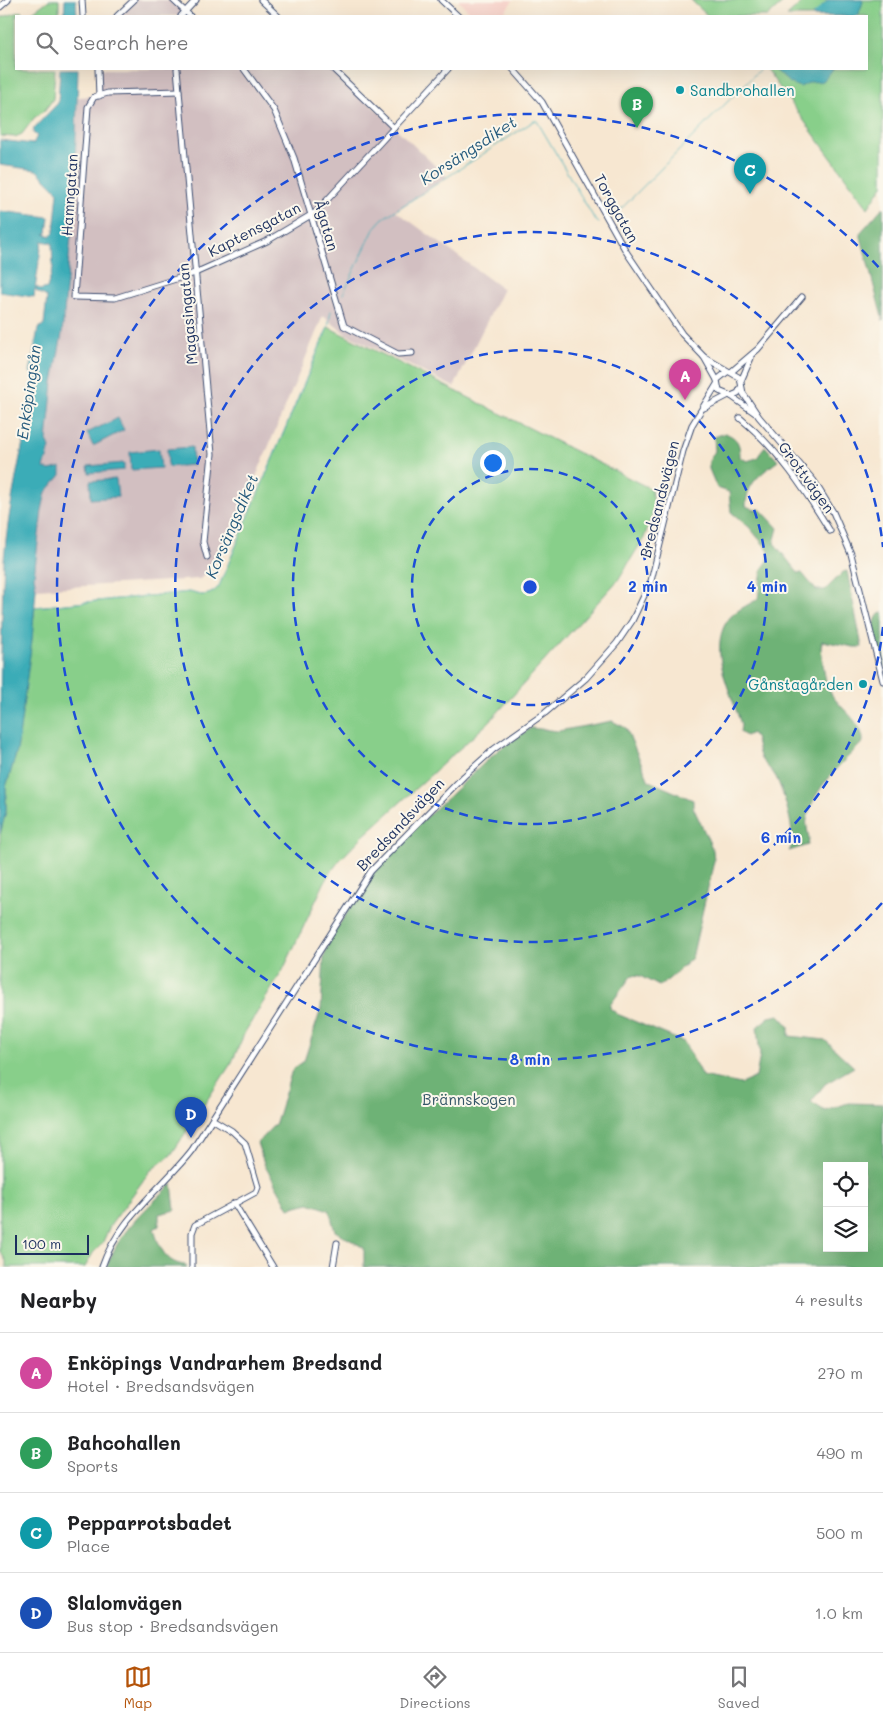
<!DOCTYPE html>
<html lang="en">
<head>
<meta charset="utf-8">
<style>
  body { margin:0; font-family:Mali,sans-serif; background:#f2f2f2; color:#202124 }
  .controls { position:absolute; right:15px; bottom:15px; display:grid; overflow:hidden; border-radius:0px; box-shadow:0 5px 20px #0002 }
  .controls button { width:45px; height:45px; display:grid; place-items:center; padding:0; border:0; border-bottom:1px solid #e0e0e0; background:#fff; color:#202124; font:25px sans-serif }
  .scale { position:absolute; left:15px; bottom:12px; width:74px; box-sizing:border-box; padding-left:5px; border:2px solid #1b2f5e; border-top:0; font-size:14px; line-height:18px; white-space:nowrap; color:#1b2f5e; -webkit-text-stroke:4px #fbf7ec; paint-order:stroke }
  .you { position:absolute; left:492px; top:462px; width:18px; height:18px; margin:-12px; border:4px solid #fff; border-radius:50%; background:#1a73e8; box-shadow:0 0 0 8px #1a73e833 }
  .badge { display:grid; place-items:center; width:32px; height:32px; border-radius:50%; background:#b45309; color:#fff; font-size:16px; font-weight:700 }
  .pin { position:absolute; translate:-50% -41px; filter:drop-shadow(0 1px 2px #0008) }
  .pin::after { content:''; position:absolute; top:26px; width:18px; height:15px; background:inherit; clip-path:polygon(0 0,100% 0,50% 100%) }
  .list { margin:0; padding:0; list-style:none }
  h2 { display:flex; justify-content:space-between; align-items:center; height:65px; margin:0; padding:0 20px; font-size:21px }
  h2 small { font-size:16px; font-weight:400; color:#757577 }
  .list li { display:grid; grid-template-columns:32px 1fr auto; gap:15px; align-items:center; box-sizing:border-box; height:80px; padding:0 20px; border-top:1px solid #e0e0e0 }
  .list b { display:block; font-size:19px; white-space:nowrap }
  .list p { margin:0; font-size:16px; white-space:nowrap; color:#757577 }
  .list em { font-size:16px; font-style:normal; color:#757577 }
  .icon { flex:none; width:28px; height:28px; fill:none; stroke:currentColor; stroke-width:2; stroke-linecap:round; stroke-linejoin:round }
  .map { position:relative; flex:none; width:883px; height:1267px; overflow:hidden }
  .search { position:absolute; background:#fff; box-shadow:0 5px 20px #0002; left:15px; right:15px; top:15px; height:55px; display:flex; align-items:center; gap:12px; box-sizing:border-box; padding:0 18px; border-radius:0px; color:#757577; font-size:19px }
  .sheet { height:385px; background:#fff }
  nav { display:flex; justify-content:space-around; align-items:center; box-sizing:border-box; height:70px; border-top:1px solid #e0e0e0; background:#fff; font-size:14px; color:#757577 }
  nav a { display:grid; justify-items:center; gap:2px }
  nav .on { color:#b45309 }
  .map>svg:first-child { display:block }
  .built { fill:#f7d1c9 }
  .industrial { fill:#d2bfc1 }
  .green { fill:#88cf8a; stroke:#527f74 }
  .forest { fill:#6eb276; stroke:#44706a; fill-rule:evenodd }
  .water { fill:#3bacb7; stroke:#2b6e8a }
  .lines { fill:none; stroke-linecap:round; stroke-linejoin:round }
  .stream { stroke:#3bacb7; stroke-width:1 }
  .minor-casing { stroke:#3c4b6f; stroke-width:7 }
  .minor { stroke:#fff; stroke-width:5 }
  .ring { fill:none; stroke:#1d4ed8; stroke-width:2.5; stroke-dasharray:9 6 }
  .culture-dot { fill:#0f9aa8; stroke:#fbf7ec; stroke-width:2 }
  .labels { text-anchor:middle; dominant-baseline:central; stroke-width:4; stroke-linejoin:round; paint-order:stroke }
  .culture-label { font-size:15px; fill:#0d838f; stroke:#fbf7ec; text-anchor:start }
  .street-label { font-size:15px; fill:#1b2f5e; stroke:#fbf7ec }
  .park-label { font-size:15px; fill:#365769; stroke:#fbf7ec }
  .water-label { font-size:16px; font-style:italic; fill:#265b7d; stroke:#fbf7ec }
  .centre { fill:#1d4ed8; stroke:#fbf7ec; stroke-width:2.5 }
  .ring-label { font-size:15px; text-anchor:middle; font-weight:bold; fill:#1d4ed8; stroke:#fbf7ec; stroke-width:4; stroke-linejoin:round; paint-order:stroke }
</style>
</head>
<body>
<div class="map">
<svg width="883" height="1267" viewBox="0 0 883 1267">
  <rect width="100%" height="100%" fill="#fbf7ec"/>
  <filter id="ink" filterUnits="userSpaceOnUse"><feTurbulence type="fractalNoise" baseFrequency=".02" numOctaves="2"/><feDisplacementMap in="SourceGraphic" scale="10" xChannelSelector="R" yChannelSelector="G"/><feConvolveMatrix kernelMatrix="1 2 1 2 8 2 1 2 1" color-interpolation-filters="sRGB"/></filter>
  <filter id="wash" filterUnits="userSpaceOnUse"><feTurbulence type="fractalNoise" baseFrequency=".0096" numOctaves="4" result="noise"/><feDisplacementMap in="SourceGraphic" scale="20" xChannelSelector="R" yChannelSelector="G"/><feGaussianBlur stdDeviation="1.12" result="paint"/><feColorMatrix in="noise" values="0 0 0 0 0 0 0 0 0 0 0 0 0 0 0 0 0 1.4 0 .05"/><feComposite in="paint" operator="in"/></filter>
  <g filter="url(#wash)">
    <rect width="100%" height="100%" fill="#f7e7d1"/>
    <!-- built -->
    <polygon class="built" points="458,0 513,0 502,16 474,16"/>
    <!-- industrial -->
    <g class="industrial">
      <polygon points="134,0 173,0 190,16 117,16"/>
      <polygon points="98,69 333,69 447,177 396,211 503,289 454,387 346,334 323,316 245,503 213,566 200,579 36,589 34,576 37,539 46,492 53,482 50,470 44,468 53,382 62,334 76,163 78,97 98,96"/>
    </g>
    <!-- green -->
    <g class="green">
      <polygon points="49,0 59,0 59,16 27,16"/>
      <polygon points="691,0 786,0 768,16 708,16"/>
      <polygon points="805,0 883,0 883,185 868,208 766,69 867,69 867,16 787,16"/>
      <polygon points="22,11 24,16 16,16 16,69 55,69 53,99 45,110 34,118 22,134 15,137 0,136 0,18"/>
      <path d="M328,327L651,489L655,507L644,538L618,580L489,722L362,837L339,861L327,877L283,970L245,1032L232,1062L171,1155L150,1171L110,1226L102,1244L93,1253L85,1267H6V1261L0,1251V834L6,811V787L17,751L35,607L190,592C202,596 210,597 219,586Z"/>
    </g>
    <!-- forest -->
    <g class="forest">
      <polygon points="883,207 883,321 860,233"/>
      <path d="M725,433C738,438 740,444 740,457L747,461L757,458L765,446L778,461C762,473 746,483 746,506L755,510L760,509L778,528L774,543L798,573H802L816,590H825L843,572L847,571L862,647H854L822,641L821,648C823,661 824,679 829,690C838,708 864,722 863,742C841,764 814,787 807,819C805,828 811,837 808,845L789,851C799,839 783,791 776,777C772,770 765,765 761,759C757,750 758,740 752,733L746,736L740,732L741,725C733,695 707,652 727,621C734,611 748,605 758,599L762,569L768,561L769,551L749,527L731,512L729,492L717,488L709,469V461L715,451L714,437Z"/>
      <path d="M883,611V667C878,652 866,621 883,611Z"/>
      <path d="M612,721L626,728L649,781L693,800V807L713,850L714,861L692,958L669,979L659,986L640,976L632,975L610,1005V1008L617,1014L684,1042L702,1076L741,1084L756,1077L760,1055L757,1027L769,1017L779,1015L789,1026V1036L825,1040L854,1067L825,1084L811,1102L825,1111L848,1103L883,1104V1267H364V1248L335,1231L329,1210L309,1203L289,1208L265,1166L257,1143L276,1123L292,1070L304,1061L321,1009L324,956L331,937L373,873L417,826L497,751L531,728L558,731ZM827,1166H864V1248H827Z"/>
      <path d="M172,1184L175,1210L159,1214V1226L154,1229C159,1247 166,1264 186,1265L187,1267H107C118,1232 146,1209 172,1184Z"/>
    </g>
    <!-- water -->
    <g class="water">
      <polygon points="65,0 76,0 77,16 64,16"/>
      <polygon points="828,0 862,0 863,2 858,16 812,16"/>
      <path d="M60,69H78L74,204L62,334L53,382L47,440L50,448L44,468L50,470L61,467V475L46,492L42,510L34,576L36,589L32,640L17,751L6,787V811L0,834C0,742 0,650 4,559C9,500 24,441 35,384V378L30,372L38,329L44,324L47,297L36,291L37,287L41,290L47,288L53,268L52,243L42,241L34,297L0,292V211L49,217L47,233L44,234L51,236L54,232L58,192L36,170L0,165V140L33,144L37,136L33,133L34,128L58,103Z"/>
      <polygon points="773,69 833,69 823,81 810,82 800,87 790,83"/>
      <polygon points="118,418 124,430 93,446 87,433"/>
      <polygon points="192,447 193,465 168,467 167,449"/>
      <polygon points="159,449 161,468 131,470 130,452"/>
      <polygon points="124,463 124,470 89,473 88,466"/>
      <polygon points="116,479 118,497 91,499 90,481"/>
    </g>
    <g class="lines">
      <!-- stream -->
      <g class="stream">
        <polyline points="814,14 822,6"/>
        <polyline points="618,212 760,69"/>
        <polyline points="343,294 375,227 382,219 534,121 537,121 595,220 599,223"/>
        <path d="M35,607L190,592C202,596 210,597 219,586L328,327L331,311"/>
      </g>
    </g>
  </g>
  <g filter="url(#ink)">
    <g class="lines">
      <!-- minor casing -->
      <g class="minor-casing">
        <g id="minor">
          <polyline points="82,0 83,16"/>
          <polyline points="173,0 190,16"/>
          <polyline points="261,0 278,16"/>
          <polyline points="441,0 458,16"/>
          <polyline points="0,7 8,0"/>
          <polyline points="117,16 134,0"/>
          <polyline points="181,16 196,0"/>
          <polyline points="98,69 99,96"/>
          <polyline points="177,69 212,454 203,542 207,557"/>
          <polyline points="244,69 274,110 294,158 344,326 398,354 412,353"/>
          <polyline points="333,69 394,128"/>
          <polyline points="513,69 542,102 627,253 682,334 704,357 717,380"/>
          <polyline points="179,91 108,93 94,97 88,107 74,297 115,298 195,273 267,241 316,212 448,69"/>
          <polyline points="704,357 740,378 743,393 759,417 814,481 833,512 851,554 883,681"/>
          <polyline points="727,372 717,380 719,391 731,396 738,393 741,387"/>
          <polyline points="731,372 758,349 802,297"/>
          <polyline points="741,381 751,358"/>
          <polyline points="731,396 755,413"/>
          <polyline points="704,408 727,396"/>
          <path d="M740,418C778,449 805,490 830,531"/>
          <polyline points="234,1203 273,1267"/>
          <path d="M102,1267C119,1217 161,1190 192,1150L371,871L464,776L494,749L545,713L586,678L617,643L632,621L651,581L683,451L692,425L717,384"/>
          <polyline points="192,1267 192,1233 195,1225 256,1192 258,1187 245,1143 232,1131 212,1119"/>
          <polyline points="333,1267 337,1243"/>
        </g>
      </g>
      <!-- minor -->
      <use href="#minor" class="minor"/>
    </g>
  </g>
  <!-- distance rings -->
  <g class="ring">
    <circle cx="530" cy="587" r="118"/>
    <circle cx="530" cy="587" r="237"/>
    <path d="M883 627A355 355 0 1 1 883 547"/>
    <path d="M882 903A473 473 0 1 1 882 271"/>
  </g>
  <!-- markers -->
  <g class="culture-dot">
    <circle cx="680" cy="90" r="5"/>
    <circle cx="863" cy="684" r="5"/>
  </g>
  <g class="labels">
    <!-- culture labels -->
    <g class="culture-label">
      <text x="690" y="90">Sandbrohallen</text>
      <text x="853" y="684" text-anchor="end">Gånstagården</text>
    </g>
    <!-- street labels -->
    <g class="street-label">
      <text transform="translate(69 195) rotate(-86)">Hamngatan</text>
      <text transform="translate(617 208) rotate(61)">Torggatan</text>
      <text transform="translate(327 225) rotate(74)">Ågatan</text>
      <text transform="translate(254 229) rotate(-27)">Kaptensgatan</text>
      <text transform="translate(187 314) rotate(-95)">Magasingatan</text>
      <text transform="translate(807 477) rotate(54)">Grottvägen</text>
      <text transform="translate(659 499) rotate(-76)">Bredsandsvägen</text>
      <text transform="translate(400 824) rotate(-47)">Bredsandsvägen</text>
    </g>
    <!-- park labels -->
    <g class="park-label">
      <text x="469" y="1099">Brännskogen</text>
    </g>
    <!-- water labels -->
    <g class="water-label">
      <text transform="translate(468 150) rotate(-33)">Korsängsdiket</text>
      <text transform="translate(28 392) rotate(-82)">Enköpingsån</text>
      <text transform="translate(231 526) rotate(-67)">Korsängsdiket</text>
    </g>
  </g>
  <circle cx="530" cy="587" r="8" class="centre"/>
  <g class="ring-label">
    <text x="648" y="592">2 min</text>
    <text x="767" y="592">4 min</text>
    <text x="781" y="843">6 min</text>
    <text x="530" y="1065">8 min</text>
  </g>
</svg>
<div class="controls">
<button><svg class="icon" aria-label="locate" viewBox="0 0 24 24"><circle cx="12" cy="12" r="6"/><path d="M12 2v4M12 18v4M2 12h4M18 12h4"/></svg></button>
<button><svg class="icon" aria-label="layers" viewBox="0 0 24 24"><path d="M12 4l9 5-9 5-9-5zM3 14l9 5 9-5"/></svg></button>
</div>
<div class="scale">100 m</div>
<div class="you"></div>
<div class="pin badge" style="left:685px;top:400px;background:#d1479c">A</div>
<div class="pin badge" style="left:637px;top:128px;background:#2e9e5b">B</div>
<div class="pin badge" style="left:750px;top:194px;background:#0f9aa8">C</div>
<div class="pin badge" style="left:191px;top:1138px;background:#1a4fb4">D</div>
<div class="search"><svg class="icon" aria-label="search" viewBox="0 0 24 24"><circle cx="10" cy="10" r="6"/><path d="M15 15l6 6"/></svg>Search here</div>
</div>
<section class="sheet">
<h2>Nearby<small>4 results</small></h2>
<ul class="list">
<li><span class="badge" style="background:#d1479c">A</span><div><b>Enköpings Vandrarhem Bredsand</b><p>Hotel · Bredsandsvägen</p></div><em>270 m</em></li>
<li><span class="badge" style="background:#2e9e5b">B</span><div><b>Bahcohallen</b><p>Sports</p></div><em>490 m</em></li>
<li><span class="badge" style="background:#0f9aa8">C</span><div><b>Pepparrotsbadet</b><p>Place</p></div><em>500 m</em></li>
<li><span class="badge" style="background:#1a4fb4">D</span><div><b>Slalomvägen</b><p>Bus stop · Bredsandsvägen</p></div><em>1.0 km</em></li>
</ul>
</section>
<nav>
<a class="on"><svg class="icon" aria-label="map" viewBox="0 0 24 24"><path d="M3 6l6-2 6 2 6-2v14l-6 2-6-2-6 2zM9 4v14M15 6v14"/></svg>Map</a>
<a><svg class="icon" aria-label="directions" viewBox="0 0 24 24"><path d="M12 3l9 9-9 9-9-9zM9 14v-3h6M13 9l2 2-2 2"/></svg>Directions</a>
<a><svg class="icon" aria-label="saved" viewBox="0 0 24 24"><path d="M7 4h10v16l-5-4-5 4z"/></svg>Saved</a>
</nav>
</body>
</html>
